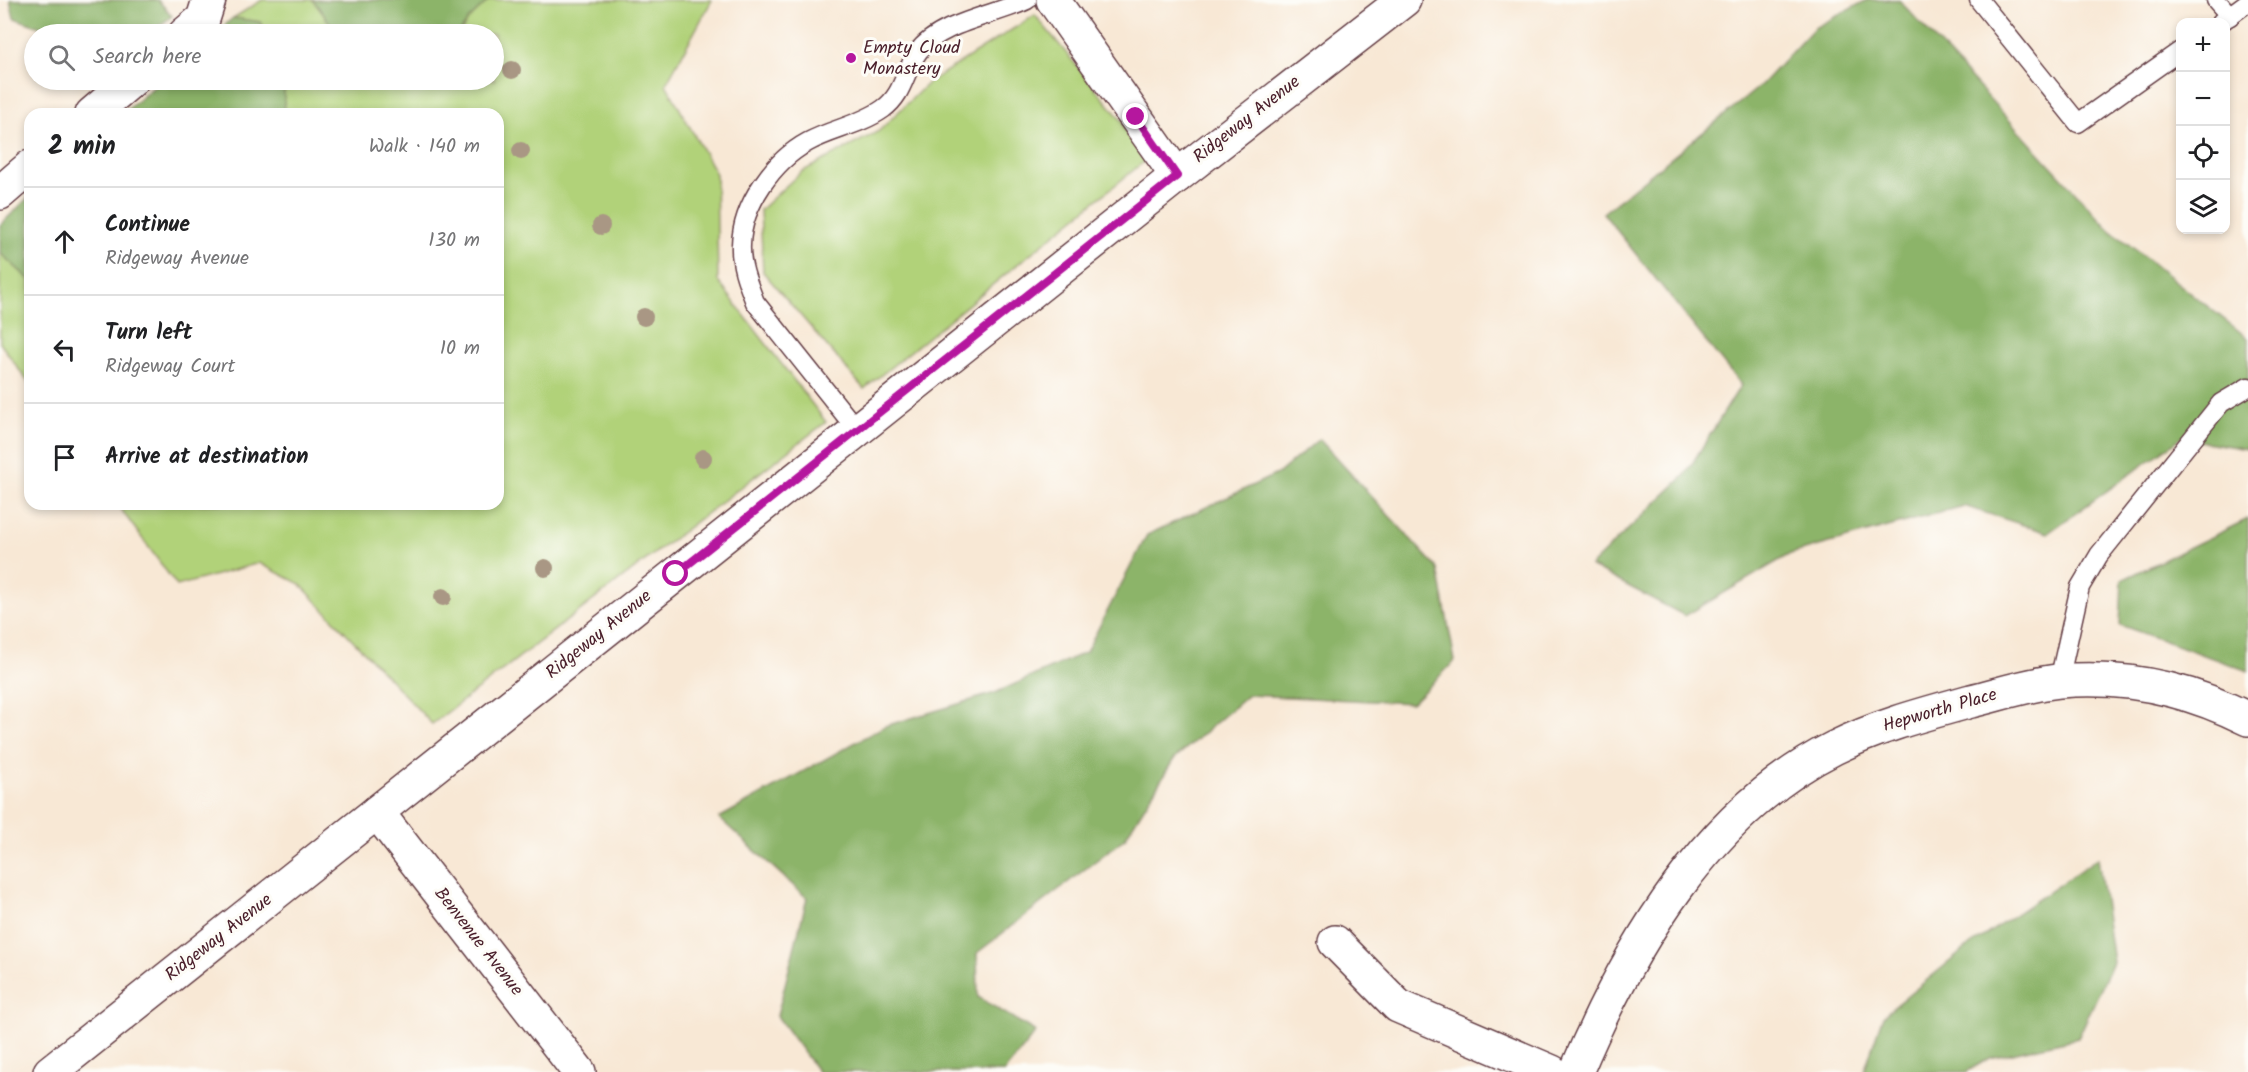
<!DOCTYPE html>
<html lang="en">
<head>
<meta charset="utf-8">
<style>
  body { margin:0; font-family:Kalam,sans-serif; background:#f6f6f6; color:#202124 }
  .controls { position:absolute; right:18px; top:18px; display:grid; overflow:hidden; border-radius:12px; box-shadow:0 3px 9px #0003 }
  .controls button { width:54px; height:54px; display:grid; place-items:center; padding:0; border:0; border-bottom:2px solid #e0e0e0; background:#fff; color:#202124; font:30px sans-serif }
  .stop { position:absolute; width:18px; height:18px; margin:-14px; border:4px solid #b5179e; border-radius:50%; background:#fff }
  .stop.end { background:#b5179e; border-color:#fff; box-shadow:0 2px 6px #0008 }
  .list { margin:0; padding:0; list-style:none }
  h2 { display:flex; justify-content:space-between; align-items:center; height:78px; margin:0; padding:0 24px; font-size:26px }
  h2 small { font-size:20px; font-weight:400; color:#757577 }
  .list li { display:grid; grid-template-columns:39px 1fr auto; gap:18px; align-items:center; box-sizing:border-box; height:108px; padding:0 24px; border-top:2px solid #e0e0e0 }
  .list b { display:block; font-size:22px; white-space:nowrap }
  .list p { margin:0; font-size:20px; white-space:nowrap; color:#757577 }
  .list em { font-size:20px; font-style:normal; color:#757577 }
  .icon { flex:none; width:33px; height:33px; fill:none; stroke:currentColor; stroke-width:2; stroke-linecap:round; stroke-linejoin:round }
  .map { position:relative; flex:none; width:2248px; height:1072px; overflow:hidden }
  .search { position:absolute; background:#fff; box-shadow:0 3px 9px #0003; left:24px; top:24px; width:480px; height:66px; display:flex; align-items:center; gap:15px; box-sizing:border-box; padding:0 21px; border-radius:33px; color:#757577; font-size:22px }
  .panel { position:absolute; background:#fff; box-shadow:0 3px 9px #0003; left:24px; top:108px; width:480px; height:402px; border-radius:18px }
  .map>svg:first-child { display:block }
  .green { fill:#b1d279; stroke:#7e7852; stroke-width:1.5 }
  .forest { fill:#8cb469; stroke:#6b6a4a; stroke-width:1.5 }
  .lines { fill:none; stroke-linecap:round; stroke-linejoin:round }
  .lane-casing { stroke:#643d44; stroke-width:21 }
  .street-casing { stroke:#643d44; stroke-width:36 }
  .lane { stroke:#fff; stroke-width:18 }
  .street { stroke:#fff; stroke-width:33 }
  .tree { fill:#a99784 }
  .route { stroke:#b5179e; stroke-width:8 }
  .poi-dot { fill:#b5179e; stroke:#fdfcf7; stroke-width:2 }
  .labels { text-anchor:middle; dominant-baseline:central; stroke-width:6; stroke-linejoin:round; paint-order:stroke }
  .poi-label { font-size:18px; fill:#4a1f2b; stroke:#fdfcf7; text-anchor:start }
  .street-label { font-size:18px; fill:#4a1f2b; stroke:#fdfcf7 }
</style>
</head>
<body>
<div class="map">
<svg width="2248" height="1072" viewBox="0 0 2248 1072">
  <rect width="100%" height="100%" fill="#fdfcf7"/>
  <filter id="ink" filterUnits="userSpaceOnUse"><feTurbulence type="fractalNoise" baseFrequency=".0167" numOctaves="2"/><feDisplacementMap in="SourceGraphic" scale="12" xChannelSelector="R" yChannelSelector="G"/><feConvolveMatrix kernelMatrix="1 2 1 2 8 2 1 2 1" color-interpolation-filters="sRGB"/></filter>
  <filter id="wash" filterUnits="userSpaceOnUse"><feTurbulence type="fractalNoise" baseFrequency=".008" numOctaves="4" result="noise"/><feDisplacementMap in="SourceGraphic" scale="24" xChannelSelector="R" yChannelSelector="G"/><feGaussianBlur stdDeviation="1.35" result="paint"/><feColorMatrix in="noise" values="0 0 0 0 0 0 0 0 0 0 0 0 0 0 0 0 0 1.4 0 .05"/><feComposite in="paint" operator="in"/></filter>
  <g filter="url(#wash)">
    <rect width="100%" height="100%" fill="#f8e8d5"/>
    <!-- green -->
    <g class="green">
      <polygon points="262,0 313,0 338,34 268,34 260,22 233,18"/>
      <polygon points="489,0 712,0 666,84 716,174 718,281 826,422 432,724 300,584 259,563 177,586 117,504 498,504 498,114 284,114 284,80 494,80 494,34 459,34 468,20"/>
      <polygon points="1035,15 1151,156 864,389 763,272 760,210 801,172 879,131 929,82"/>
      <polygon points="0,253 30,280 30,385 0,343"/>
    </g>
    <!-- forest -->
    <g class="forest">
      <polygon points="10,0 158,0 172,16 149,34 60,34 14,18"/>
      <polygon points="313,0 489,0 468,20 459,34 338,34"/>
      <polygon points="1867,0 1899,0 2109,229 2248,338 2248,449 2181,438 2048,533 1964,506 1790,554 1685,616 1590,566 1685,475 1741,385 1603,213 1759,87 1814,28"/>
      <polygon points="233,18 260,22 268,34 214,34"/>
      <polygon points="162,80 284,80 284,114 122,114"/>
      <polygon points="30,196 30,280 0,253 0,225"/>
      <polygon points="1319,439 1438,569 1455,661 1412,703 1248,695 1174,759 1125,838 977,953 978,997 1036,1032 1004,1072 818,1072 777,1016 807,898 719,818 885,726 995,693 1086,652 1147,535 1279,473"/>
      <polygon points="2248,519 2248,671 2120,625 2122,580"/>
      <polygon points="2098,858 2113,962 2078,1038 1990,1058 1966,1072 1864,1072 1883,1016 1965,949"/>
    </g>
  </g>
  <g filter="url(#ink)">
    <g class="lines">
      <!-- lane casing -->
      <g class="lane-casing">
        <g id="lane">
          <polyline points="1979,0 2078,123 2180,51"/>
          <polyline points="2216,0 2230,16"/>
          <polyline points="2221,22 2248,2"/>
          <path d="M857,430L755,302C748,284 740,265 741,245C742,205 773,161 808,142C832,129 860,125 883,109C904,94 904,71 918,52C938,23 996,15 1027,0"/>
          <polyline points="2059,681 2080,587 2099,555 2221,403 2248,387"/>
        </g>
      </g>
      <!-- street casing -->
      <g class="street-casing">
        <g id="street">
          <polyline points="1053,0 1177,176"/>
          <polyline points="185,34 203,19 209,0"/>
          <polyline points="92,114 132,80"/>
          <polyline points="0,193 30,167"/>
          <polyline points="377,812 579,1072"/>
          <polyline points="1335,942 1398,1006 1552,1072"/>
          <polyline points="50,1072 1177,176 1404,0"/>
          <path d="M1576,1072C1629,947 1708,811 1834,748C1878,726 1924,714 1971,701C2000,694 2029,684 2059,681C2126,675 2189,689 2248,719"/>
        </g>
      </g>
      <!-- lane -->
      <use href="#lane" class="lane"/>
      <!-- street -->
      <use href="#street" class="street"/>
    </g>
    <!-- trees -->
    <g class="tree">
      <circle cx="512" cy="70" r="9"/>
      <circle cx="521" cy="151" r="9"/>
      <circle cx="601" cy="226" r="9"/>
      <circle cx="644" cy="317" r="9"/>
      <circle cx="703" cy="458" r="9"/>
      <circle cx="545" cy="568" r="9"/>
      <circle cx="443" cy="597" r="9"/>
    </g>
  </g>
  <g class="lines" filter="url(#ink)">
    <!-- route -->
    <polyline class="route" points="676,574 1177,176 1136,117"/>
  </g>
  <!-- markers -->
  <circle class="poi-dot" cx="851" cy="58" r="6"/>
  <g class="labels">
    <!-- poi labels -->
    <g class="poi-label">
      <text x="863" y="48">Empty Cloud<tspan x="863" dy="21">Monastery</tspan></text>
    </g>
    <!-- street labels -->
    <g class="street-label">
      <text transform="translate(1247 120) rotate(-38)">Ridgeway Avenue</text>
      <text transform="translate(599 635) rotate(-39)">Ridgeway Avenue</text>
      <text transform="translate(1940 711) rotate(-16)">Hepworth Place</text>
      <text transform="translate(219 938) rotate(-38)">Ridgeway Avenue</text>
      <text transform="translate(478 942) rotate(52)">Benvenue Avenue</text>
    </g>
  </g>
</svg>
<div class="controls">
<button>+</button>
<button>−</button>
<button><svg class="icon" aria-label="locate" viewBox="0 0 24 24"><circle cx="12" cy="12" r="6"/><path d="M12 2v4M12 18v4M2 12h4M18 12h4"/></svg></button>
<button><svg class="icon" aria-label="layers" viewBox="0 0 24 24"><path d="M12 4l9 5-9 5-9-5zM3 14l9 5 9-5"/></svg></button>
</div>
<div class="stop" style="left:676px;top:574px"></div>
<div class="stop end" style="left:1136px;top:117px"></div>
<div class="search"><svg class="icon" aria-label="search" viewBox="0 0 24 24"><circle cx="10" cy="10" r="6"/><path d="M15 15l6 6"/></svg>Search here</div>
<section class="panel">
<h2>2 min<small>Walk · 140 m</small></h2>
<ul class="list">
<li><svg class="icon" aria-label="ahead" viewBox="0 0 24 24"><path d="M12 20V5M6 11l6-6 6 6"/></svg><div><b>Continue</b><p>Ridgeway Avenue</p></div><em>130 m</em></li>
<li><svg class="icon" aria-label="left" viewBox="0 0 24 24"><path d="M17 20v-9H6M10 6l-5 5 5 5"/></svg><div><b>Turn left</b><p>Ridgeway Court</p></div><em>10 m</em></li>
<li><svg class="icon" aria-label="arrive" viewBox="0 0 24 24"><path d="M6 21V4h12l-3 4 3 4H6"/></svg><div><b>Arrive at destination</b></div></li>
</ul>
</section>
</div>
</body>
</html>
